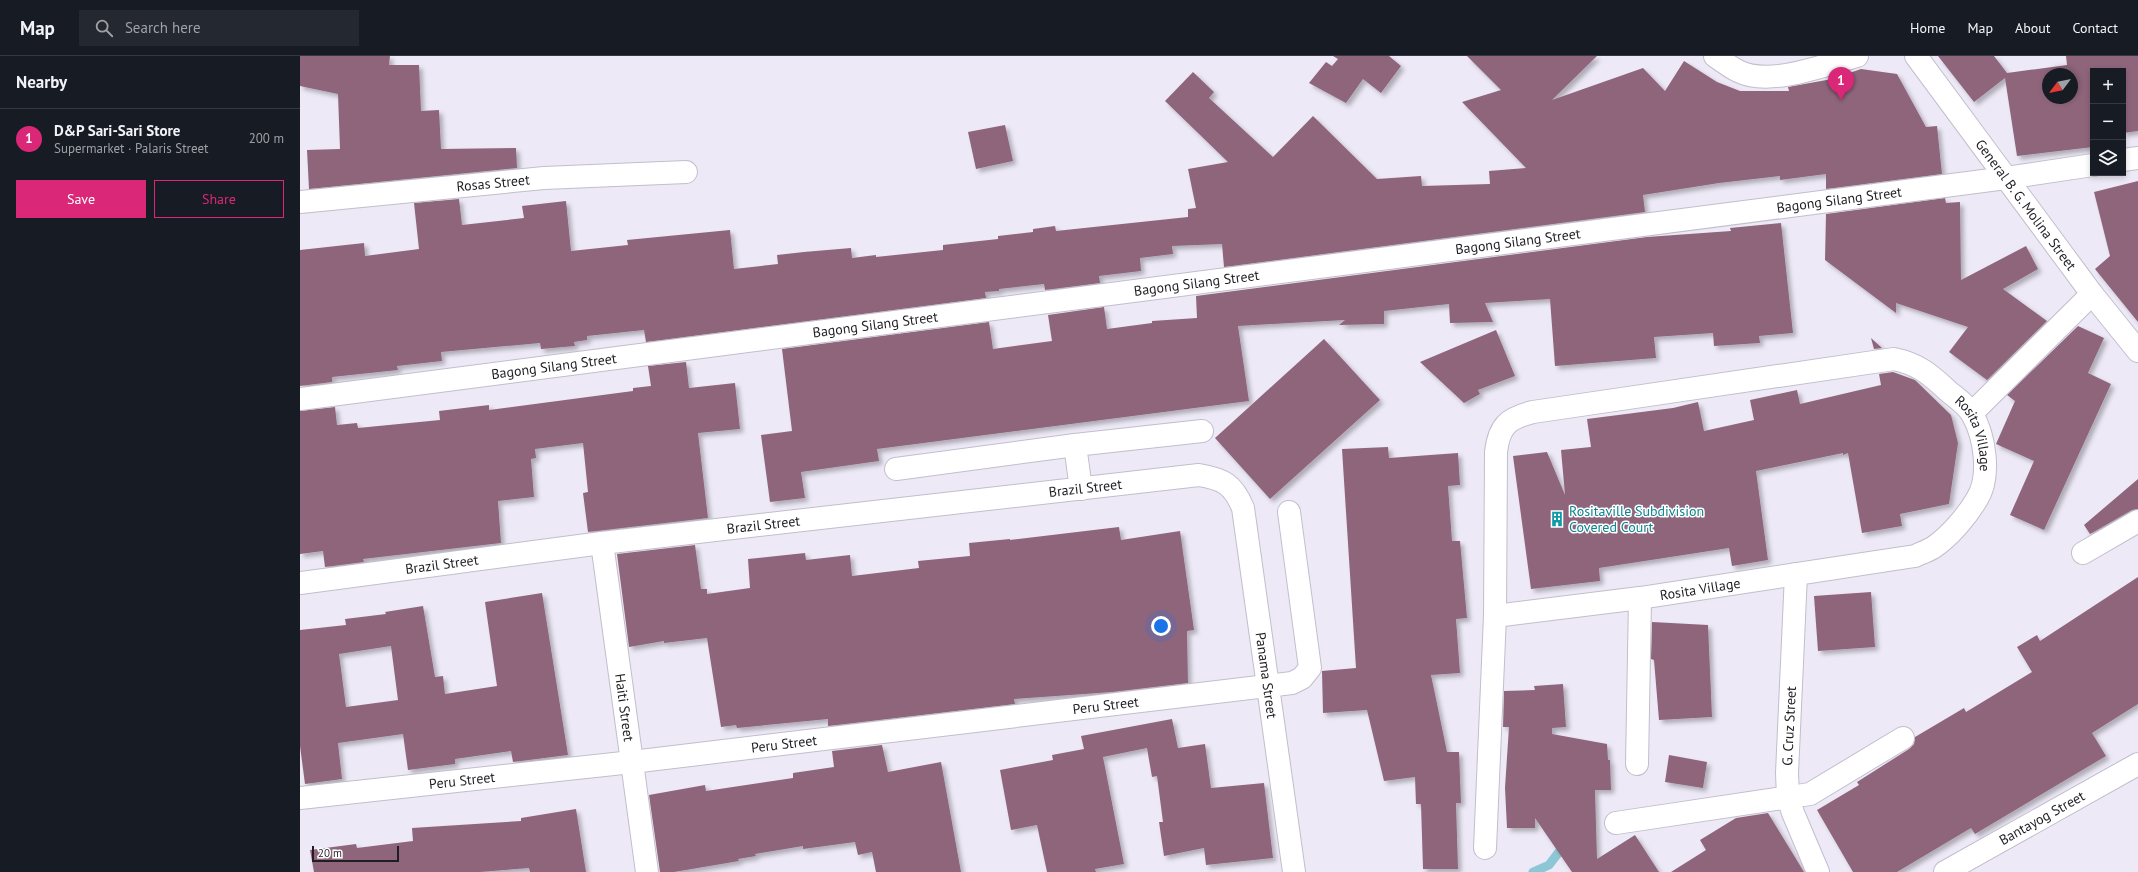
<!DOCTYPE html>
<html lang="en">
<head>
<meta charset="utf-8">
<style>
  body { margin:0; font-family:"PT Sans",sans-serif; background:#242831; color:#f1f3f6 }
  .controls { position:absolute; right:12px; top:12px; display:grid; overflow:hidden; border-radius:0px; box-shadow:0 2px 6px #0003 }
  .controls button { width:36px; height:36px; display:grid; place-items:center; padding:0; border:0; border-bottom:1px solid #363941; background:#171b24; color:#f1f3f6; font:20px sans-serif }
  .compass { position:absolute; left:1742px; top:12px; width:36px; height:36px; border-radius:50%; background:#171b24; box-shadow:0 2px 6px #0003; rotate:238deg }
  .scale { position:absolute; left:12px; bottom:10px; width:87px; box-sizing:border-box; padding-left:4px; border:2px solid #201e23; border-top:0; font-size:11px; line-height:14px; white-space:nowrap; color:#201e23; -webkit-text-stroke:3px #fff; paint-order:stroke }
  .you { position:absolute; left:861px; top:570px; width:14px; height:14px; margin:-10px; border:3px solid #fff; border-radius:50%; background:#1a73e8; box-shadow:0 0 0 6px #1a73e833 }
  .badge { display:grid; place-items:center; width:26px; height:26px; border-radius:50%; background:#db2777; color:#fff; font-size:13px; font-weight:700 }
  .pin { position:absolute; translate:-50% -33px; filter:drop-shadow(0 1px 2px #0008) }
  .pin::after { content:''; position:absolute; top:21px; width:14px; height:12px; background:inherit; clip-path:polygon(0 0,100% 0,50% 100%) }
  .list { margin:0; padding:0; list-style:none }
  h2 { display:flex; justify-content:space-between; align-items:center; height:52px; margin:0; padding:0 16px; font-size:17px }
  h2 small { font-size:13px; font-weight:400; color:#9ea1a6 }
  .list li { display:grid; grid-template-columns:26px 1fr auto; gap:12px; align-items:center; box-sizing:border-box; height:60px; padding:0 16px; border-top:1px solid #363941 }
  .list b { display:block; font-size:15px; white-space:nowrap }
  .list p { margin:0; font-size:13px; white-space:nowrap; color:#9ea1a6 }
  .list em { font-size:13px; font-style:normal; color:#9ea1a6 }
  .actions { display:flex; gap:8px; padding:12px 16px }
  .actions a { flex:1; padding:9px 0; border:1px solid #db2777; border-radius:0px; text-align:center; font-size:14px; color:#db2777 }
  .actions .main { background:#db2777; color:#fff }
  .icon { flex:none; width:22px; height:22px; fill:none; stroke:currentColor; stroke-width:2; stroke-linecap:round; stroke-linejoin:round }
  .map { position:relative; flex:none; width:1838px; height:816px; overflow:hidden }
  header { display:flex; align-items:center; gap:24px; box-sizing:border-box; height:56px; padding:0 20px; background:#171b24; border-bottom:1px solid #363941 }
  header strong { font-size:19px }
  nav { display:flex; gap:22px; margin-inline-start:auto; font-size:14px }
  .search { width:280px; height:36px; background:#242831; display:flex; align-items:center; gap:10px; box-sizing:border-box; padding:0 14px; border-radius:0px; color:#9ea1a6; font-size:15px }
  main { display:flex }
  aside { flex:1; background:#171b24 }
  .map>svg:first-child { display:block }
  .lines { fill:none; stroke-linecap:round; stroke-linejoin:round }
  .stream { stroke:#8dc7d5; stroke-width:9 }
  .building { fill:#8f657c; fill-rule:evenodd; filter:url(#shadow) }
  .minor-casing { stroke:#c2becb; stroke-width:24 }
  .minor { stroke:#fff; stroke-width:22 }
  .labels { text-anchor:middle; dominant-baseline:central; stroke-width:3; stroke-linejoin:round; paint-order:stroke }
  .street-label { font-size:14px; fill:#201e23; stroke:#fff }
  .culture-label { font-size:14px; fill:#0d838f; stroke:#fff; text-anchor:start }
</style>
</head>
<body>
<header>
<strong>Map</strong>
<div class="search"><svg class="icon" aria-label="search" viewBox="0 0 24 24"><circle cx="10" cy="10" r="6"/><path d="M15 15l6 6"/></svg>Search here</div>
<nav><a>Home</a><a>Map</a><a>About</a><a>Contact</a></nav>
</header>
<main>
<aside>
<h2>Nearby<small></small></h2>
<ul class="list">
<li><span class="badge">1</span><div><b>D&amp;P Sari-Sari Store</b><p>Supermarket · Palaris Street</p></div><em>200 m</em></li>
</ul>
<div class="actions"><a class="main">Save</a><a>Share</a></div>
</aside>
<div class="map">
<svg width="1838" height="816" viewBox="0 0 1838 816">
  <defs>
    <filter id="shadow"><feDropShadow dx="3.5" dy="3.5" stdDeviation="2" flood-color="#0004"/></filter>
  </defs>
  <rect width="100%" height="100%" fill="#ede9f7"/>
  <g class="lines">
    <!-- stream -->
    <polyline class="stream" points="1233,816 1249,809 1265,788"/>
  </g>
  <!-- building -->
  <g class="building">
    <polygon points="0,0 90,0 89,9 119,9 121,55 139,54 141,93 216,92 217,112 9,133 7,94 40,93 38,38 0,30"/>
    <polygon points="1033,0 1089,0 1101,10 1081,37 1063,23 1046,47 1009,27 1026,6 1032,10 1038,3"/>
    <polygon points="1167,0 1297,0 1252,44 1343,12 1365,35 1384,5 1417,26 1440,35 1489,35 1488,31 1532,23 1561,13 1597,18 1626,71 1637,70 1642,118 1526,133 1526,118 1480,124 1480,120 1419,127 1343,139 1345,156 924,211 922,188 872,190 873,198 840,202 841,215 799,220 800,227 745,234 744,228 699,233 699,235 685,236 686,242 346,286 344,274 287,280 287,284 274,286 275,290 241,293 240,287 141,296 142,305 97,310 98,314 32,321 32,326 0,330 0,194 64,187 65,200 119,193 114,147 159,143 162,169 224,162 222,150 266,145 271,195 328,189 327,184 430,174 434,213 478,208 477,199 504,196 551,192 552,202 576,199 576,201 643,194 643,189 698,183 698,180 733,176 733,173 755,170 756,175 888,161 888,153 896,152 888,113 928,106 865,45 893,16 914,36 909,42 973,101 1013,60 1077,123 1121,120 1122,130 1190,128 1189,115 1226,112 1162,46 1201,34"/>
    <path d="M1638,0H1694L1707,17L1767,9L1766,0H1838V75L1823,77V15H1793V91L1717,100L1705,22L1674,46ZM1748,18H1772V42H1748Z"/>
    <polygon points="705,69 713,105 676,113 668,76"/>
    <polygon points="1838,125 1838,266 1795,213 1810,200 1794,136"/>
    <polygon points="1645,142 1646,147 1660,146 1661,224 1726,190 1738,213 1703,233 1747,265 1687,324 1649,296 1668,271 1596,247 1596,257 1525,204 1526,158"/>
    <polygon points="1481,167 1493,277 1459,280 1460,287 1414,290 1413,277 1354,281 1356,302 1255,310 1250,243 1185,247 1193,266 1150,267 1149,248 1084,255 1084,268 1039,269 1045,264 938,270 949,345 577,393 579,405 501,416 505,442 470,446 461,379 492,375 482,293 689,266 693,293 752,285 748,259 804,251 807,273 852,267 852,265 897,262 896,240 1347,181 1431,175 1430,172"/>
    <polygon points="1778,270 1804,282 1788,317 1811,328 1744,474 1710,459 1734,405 1696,388 1715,345 1707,339"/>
    <polygon points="1196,274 1215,320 1178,334 1180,338 1164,347 1120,306"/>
    <polygon points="1571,282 1582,292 1574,293"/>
    <polygon points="1024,283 1080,344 970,443 915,382"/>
    <polygon points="386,306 389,332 435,327 440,373 398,377 408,462 288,476 283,437 288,436 283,387 235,393 236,402 231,403 234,441 198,445 201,487 63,503 64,506 25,511 23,495 0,498 0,355 35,351 37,369 57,367 58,372 140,364 139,355 189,349 189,354 333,335 333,332 351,330 348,310"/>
    <polygon points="1593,316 1615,324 1651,359 1658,387 1649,448 1600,458 1602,470 1562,477 1548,397 1543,399 1543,397 1456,415 1468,504 1432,510 1429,492 1299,512 1300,525 1231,533 1213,400 1247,396 1265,439 1261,394 1291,391 1287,363 1373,352 1398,346 1404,375 1454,364 1450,344 1497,334 1500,348 1581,329 1579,318"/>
    <polygon points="1088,391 1089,402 1158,397 1160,429 1148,430 1152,485 1160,485 1167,562 1156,563 1160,617 1131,619 1147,696 1159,696 1161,747 1156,747 1158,813 1123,813 1121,748 1116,748 1115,721 1084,725 1067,654 1023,657 1022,615 1056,612 1042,393"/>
    <polygon points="1838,423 1838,453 1832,454 1790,478 1784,469"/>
    <polygon points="819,471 821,484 880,475 894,574 887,575 888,627 812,636 714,643 715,648 528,670 528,663 437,672 436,669 421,671 407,582 364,587 364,585 329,591 317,498 395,489 401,533 407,533 407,538 450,532 448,503 505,497 506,504 550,499 552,520 619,512 618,505 670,500 669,487 710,483 710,484"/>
    <polygon points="1838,521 1838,648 1792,677 1806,700 1675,778 1671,772 1597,816 1553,816 1517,754 1559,729 1557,726 1609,693 1614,688 1615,681 1664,652 1666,656 1732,616 1717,591 1737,579 1740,585"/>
    <polygon points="1571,536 1575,591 1518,595 1514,540"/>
    <path d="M242,537L268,699L213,706L211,695L155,703V708L108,714L103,678L38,687L42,723L5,728L0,690V574L46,569L45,563L86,558L85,556L123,550L135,621L143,620L145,638L197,630L185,546ZM91,590L98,644L46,651L39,598Z"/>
    <polygon points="1352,566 1408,569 1412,661 1359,664 1354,604 1351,603"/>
    <polygon points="1263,628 1266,671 1252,672 1252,678 1307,688 1308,704 1310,704 1311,734 1295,734 1297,803 1335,779 1359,816 1272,816 1235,762 1235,772 1207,772 1205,732 1209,671 1203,671 1204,635 1235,634 1234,630"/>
    <polygon points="872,663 878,692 905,688 911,732 964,727 973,802 906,809 904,792 864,800 859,766 863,766 857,720 852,721 847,692 803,701 824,808 795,813 796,816 747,816 737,769 711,774 700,714 753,704 752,699 784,693 781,680"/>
    <polygon points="582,689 588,716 641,706 661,816 576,816 572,796 558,799 555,786 503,793 503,790 455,798 456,800 438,803 439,805 374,816 360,816 349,739 405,729 406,735 493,722 493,717 534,711 532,695"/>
    <polygon points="1369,699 1407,706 1403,732 1365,726"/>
    <polygon points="276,753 286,816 230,816 229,812 180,816 14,816 10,794 56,788 57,792 113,785 112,772 221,765 221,762"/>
    <polygon points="1468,757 1504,816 1371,816 1406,794 1400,784 1436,762"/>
  </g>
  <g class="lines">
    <!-- minor casing -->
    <g class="minor-casing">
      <g id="minor">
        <path d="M1415,0C1422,5 1430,11 1438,15C1469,31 1525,9 1557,0"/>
        <path id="s1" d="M1616,0L1792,238L1838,295"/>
        <polyline points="1823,104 1838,102"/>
        <path id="s2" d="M0,146L244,122L386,116"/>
        <path id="s3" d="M0,343L1706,122L1793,109"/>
        <polyline points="1672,357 1792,238"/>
        <polyline points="596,413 775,389"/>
        <polyline points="781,433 775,389 902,375"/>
        <path id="s4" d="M302,487L347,816"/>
        <polyline points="1783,497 1838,465"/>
        <polyline points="1496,518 1487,717 1488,741 1493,757 1518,816"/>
        <path id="s5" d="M0,527L302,487L899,419C923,423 933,428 943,452L994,816"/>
        <polyline points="1337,708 1340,542"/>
        <path id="s6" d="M0,742L332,706L992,627L1002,622L1010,612L989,456"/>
        <polyline points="1316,767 1510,738 1603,682"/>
        <path id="s7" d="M1185,792L1195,560L1196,396C1199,370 1208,362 1233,356L1594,303C1618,308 1630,318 1648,335C1655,341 1667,349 1672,358C1685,380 1691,421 1677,443C1667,460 1650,480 1634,491C1628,495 1621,497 1615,500L1340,542L1195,560"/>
        <path id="s8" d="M1645,816L1838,708"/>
      </g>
    </g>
    <!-- minor -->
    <use href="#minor" class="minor"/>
  </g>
  <!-- icons -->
  <defs>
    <g id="building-bare" transform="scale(1.2)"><path d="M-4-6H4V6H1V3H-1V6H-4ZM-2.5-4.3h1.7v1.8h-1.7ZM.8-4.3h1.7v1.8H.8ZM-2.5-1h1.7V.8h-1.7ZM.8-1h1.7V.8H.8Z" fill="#0f9aa8" stroke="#fff" stroke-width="2.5" paint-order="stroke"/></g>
  </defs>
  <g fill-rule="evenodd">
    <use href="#building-bare" x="1257" y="463"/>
  </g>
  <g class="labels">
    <!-- street labels -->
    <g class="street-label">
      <text stroke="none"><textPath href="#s2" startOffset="194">Rosas Street</textPath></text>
      <text stroke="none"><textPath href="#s3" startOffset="1552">Bagong Silang Street</textPath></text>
      <text stroke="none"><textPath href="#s1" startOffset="185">General B. G. Molina Street</textPath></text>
      <text stroke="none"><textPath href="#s3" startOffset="1228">Bagong Silang Street</textPath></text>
      <text stroke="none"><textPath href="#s3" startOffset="904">Bagong Silang Street</textPath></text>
      <text stroke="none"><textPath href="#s3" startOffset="580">Bagong Silang Street</textPath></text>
      <text stroke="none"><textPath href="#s3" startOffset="256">Bagong Silang Street</textPath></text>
      <text stroke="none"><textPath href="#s7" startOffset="937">Rosita Village</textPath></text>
      <text stroke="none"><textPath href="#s5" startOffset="791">Brazil Street</textPath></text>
      <text stroke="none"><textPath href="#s5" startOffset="467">Brazil Street</textPath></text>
      <text stroke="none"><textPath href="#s5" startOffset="143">Brazil Street</textPath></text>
      <text transform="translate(1400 533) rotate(-9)">Rosita Village</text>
      <text stroke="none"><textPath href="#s5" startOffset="1133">Panama Street</textPath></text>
      <text stroke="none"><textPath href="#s6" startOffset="811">Peru Street</textPath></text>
      <text stroke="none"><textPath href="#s4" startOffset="166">Haiti Street</textPath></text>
      <text transform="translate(1489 670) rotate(-87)">G. Cruz Street</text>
      <text stroke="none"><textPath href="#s6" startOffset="487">Peru Street</textPath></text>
      <text stroke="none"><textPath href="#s6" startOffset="163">Peru Street</textPath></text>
      <text stroke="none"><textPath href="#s8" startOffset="111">Bantayog Street</textPath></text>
    </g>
    <!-- culture labels -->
    <g class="culture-label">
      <text x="1269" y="455">Rositaville Subdivision<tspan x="1269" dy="16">Covered Court</tspan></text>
    </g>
  </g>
</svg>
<div class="controls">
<button>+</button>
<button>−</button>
<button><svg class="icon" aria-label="layers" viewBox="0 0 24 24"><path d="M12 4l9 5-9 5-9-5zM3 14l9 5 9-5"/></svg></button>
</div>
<svg class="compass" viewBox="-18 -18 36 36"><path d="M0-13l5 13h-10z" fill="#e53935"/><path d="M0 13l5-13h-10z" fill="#9ea1a6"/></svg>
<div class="scale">20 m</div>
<div class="you"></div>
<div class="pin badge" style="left:1541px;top:44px">1</div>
</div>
</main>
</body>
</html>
